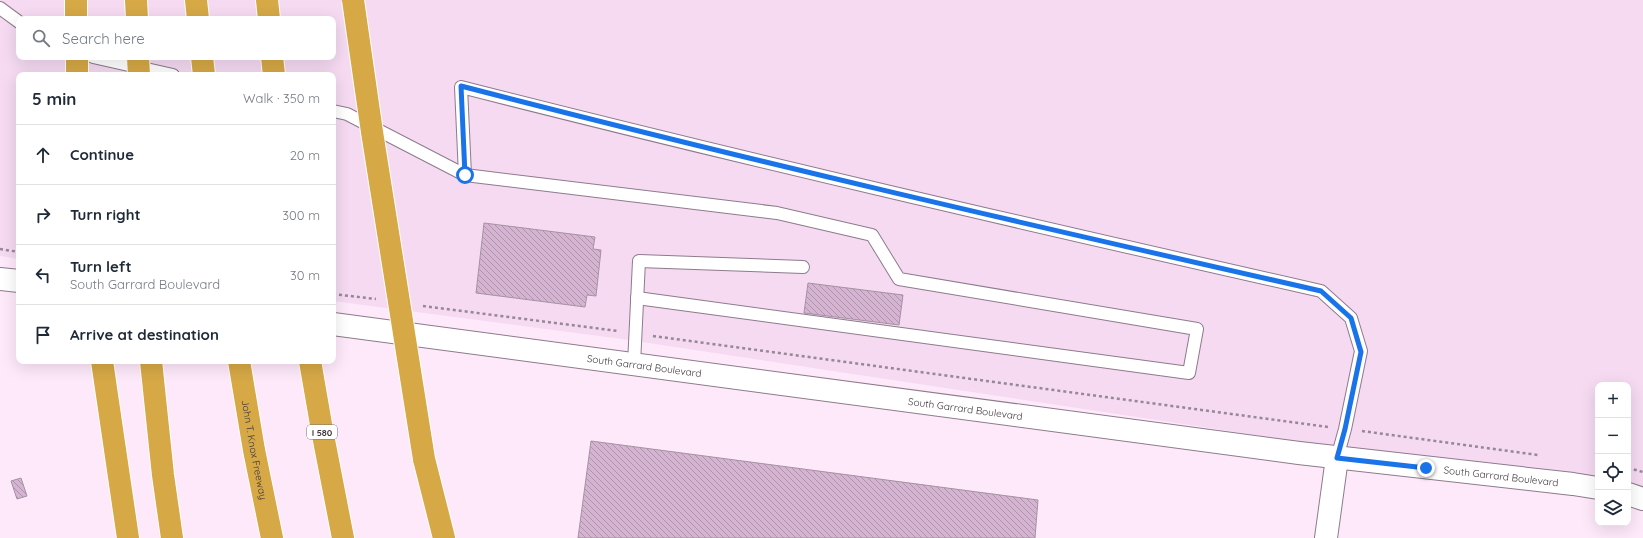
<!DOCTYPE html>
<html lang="en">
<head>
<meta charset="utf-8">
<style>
  body { margin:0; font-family:Quicksand,sans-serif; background:#f6f6f7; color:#1f2937 }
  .controls { position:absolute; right:12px; bottom:12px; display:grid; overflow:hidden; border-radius:8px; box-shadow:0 4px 16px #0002 }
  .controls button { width:36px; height:36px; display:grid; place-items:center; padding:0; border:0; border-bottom:1px solid #e0e1e3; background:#fff; color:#1f2937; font:20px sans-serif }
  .stop { position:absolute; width:12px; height:12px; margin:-9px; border:3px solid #1a73e8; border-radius:50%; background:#fff }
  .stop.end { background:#1a73e8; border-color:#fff; box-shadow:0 1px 4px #0008 }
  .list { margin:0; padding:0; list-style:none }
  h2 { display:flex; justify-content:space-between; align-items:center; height:52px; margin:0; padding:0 16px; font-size:17px }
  h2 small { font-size:13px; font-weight:400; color:#747a83 }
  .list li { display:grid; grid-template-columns:26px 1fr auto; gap:12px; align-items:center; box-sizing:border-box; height:60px; padding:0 16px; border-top:1px solid #e0e1e3 }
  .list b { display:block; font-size:15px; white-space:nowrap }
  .list p { margin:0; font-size:13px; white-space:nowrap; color:#747a83 }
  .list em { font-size:13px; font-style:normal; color:#747a83 }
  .icon { flex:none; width:22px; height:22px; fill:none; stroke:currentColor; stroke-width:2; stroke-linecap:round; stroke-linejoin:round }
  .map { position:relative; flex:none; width:1643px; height:538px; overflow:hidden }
  .search { position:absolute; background:#fff; box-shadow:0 4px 16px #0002; left:16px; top:16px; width:320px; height:44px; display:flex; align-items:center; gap:10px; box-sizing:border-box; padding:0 14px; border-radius:8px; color:#747a83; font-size:15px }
  .panel { position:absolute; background:#fff; box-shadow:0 4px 16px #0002; left:16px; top:72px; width:320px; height:292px; border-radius:8px }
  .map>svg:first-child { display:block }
  .built { fill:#f5daf2; fill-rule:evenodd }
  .building { fill:url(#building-back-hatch); stroke:#a592a3 }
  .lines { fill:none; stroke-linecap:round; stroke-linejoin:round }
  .lane-casing { stroke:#8d7b8b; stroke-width:14 }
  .street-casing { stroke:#8d7b8b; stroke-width:24 }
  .secondary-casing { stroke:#8d7b8b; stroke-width:24 }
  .highway-casing { stroke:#fff; stroke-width:24 }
  .path { stroke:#968895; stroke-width:2.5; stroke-dasharray:3 3; stroke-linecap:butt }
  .lane { stroke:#fff; stroke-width:12 }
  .street { stroke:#fff; stroke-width:22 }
  .secondary { stroke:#fff; stroke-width:22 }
  .highway { stroke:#d6a846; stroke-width:22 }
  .highway-bridge-casing { stroke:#fff; stroke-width:24; stroke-linecap:butt }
  .highway-bridge { stroke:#d6a846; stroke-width:22 }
  .route { stroke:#1a73e8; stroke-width:5 }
  .labels { text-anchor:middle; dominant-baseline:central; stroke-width:4; stroke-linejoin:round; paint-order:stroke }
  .shield { fill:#fff; stroke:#797378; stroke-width:1 }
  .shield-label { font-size:9px; font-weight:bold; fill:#3f373e }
  .street-label { font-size:10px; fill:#3f373e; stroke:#fff }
</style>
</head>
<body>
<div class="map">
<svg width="1643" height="538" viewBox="0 0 1643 538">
  <defs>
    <pattern id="building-back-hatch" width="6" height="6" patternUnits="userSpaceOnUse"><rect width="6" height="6" fill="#d4b4d1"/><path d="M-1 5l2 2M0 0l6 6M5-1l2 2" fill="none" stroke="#ad93ab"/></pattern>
  </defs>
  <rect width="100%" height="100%" fill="#fee9fb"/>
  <!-- built -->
  <path class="built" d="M0,0H1643V494L1628,492V385H1598V487L629,340L333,301V75H19V259L0,256ZM19,19H333V57H19Z"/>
  <!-- building -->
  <g class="building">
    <polygon points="484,223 595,237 593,249 601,250 596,296 587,295 585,307 476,293"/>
    <polygon points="808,283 903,295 899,325 804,313"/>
    <polygon points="591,441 1038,500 1035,538 578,538"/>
    <polygon points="21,478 27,496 17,499 11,481"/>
  </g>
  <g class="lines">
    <!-- lane casing -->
    <g class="lane-casing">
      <g id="lane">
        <polyline points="0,8 19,22"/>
        <polyline points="93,57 173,75"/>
        <polyline points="333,111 347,114 465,175 777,213 872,235 899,279 1197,329 1189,373 637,298"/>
        <path d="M465,175L461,87C747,160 1034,226 1321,291L1351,318L1361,351L1345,429L1337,458"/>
        <polyline points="634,364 639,261 803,267"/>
      </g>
    </g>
    <!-- street casing -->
    <g class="street-casing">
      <polyline id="street" points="1326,538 1337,458"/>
    </g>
    <!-- secondary casing -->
    <g class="secondary-casing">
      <g id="secondary">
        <polyline points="0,279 19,281"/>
        <path id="s1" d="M333,324L1299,453L1573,484L1598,488"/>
        <polyline points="1628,494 1643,499"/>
      </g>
    </g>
    <!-- highway casing -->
    <g class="highway-casing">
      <g id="highway">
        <polyline points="76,0 76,19"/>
        <polyline points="136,0 137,19"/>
        <polyline points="196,0 198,19"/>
        <polyline points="267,0 269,19"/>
        <polyline points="77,57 77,75"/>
        <polyline points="202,57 204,75"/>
        <polyline points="272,57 274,75"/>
        <polyline points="102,361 128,538"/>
        <polyline points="151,361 163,475 172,538"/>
        <path id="s2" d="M239,361L254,450L272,538"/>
        <polyline points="310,361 322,430 343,538"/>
        <polyline points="424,459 444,538"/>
      </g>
    </g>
    <!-- path -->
    <g class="path">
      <polyline points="0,249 19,252"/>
      <polyline points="333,294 376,299"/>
      <polyline points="423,306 618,331"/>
      <polyline points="653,336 1328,427"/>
      <polyline points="1362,431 1538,455"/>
      <polyline points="1628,468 1643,472"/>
    </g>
    <!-- lane -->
    <use href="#lane" class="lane"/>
    <!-- street -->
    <use href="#street" class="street"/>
    <!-- secondary -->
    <use href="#secondary" class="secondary"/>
    <!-- highway -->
    <use href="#highway" class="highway"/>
    <!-- highway-bridge casing -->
    <g class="highway-bridge-casing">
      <g id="highway-bridge">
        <polyline points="353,0 372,132 424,459"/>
        <polyline points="138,57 139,75"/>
      </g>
    </g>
    <!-- highway-bridge -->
    <use href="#highway-bridge" class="highway-bridge"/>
  </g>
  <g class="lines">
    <!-- route -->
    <path class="route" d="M465,175L461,86C747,160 1034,226 1321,291L1351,318L1361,352L1345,429L1337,458L1426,468"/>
  </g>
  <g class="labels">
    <!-- shield labels -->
    <rect class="shield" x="307" y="425" width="30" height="14" rx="3"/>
    <g class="shield-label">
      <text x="322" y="432">I 580</text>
    </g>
    <!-- street labels -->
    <g class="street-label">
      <text stroke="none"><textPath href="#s1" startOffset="314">South Garrard Boulevard</textPath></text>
      <text stroke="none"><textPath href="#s1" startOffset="638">South Garrard Boulevard</textPath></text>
      <text stroke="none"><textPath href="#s2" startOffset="90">John T. Knox Freeway</textPath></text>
      <text stroke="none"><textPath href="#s1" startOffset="1178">South Garrard Boulevard</textPath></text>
    </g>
  </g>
</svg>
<div class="controls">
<button>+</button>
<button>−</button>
<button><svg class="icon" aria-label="locate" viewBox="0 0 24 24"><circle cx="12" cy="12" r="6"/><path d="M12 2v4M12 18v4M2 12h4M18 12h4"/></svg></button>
<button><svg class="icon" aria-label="layers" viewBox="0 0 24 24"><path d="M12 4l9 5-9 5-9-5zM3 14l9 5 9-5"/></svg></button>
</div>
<div class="stop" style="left:465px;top:175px"></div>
<div class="stop end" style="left:1426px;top:468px"></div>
<div class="search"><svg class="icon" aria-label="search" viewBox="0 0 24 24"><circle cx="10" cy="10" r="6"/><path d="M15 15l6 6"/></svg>Search here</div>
<section class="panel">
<h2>5 min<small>Walk · 350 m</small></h2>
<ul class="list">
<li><svg class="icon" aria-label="ahead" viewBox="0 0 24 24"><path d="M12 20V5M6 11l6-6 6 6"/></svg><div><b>Continue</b></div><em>20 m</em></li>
<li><svg class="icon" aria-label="right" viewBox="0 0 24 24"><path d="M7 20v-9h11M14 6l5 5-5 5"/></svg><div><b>Turn right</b></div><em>300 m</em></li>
<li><svg class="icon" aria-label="left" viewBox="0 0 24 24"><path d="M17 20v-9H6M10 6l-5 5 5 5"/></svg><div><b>Turn left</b><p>South Garrard Boulevard</p></div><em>30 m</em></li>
<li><svg class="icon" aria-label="arrive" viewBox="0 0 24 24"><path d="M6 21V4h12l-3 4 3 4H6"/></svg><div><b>Arrive at destination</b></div></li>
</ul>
</section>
</div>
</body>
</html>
